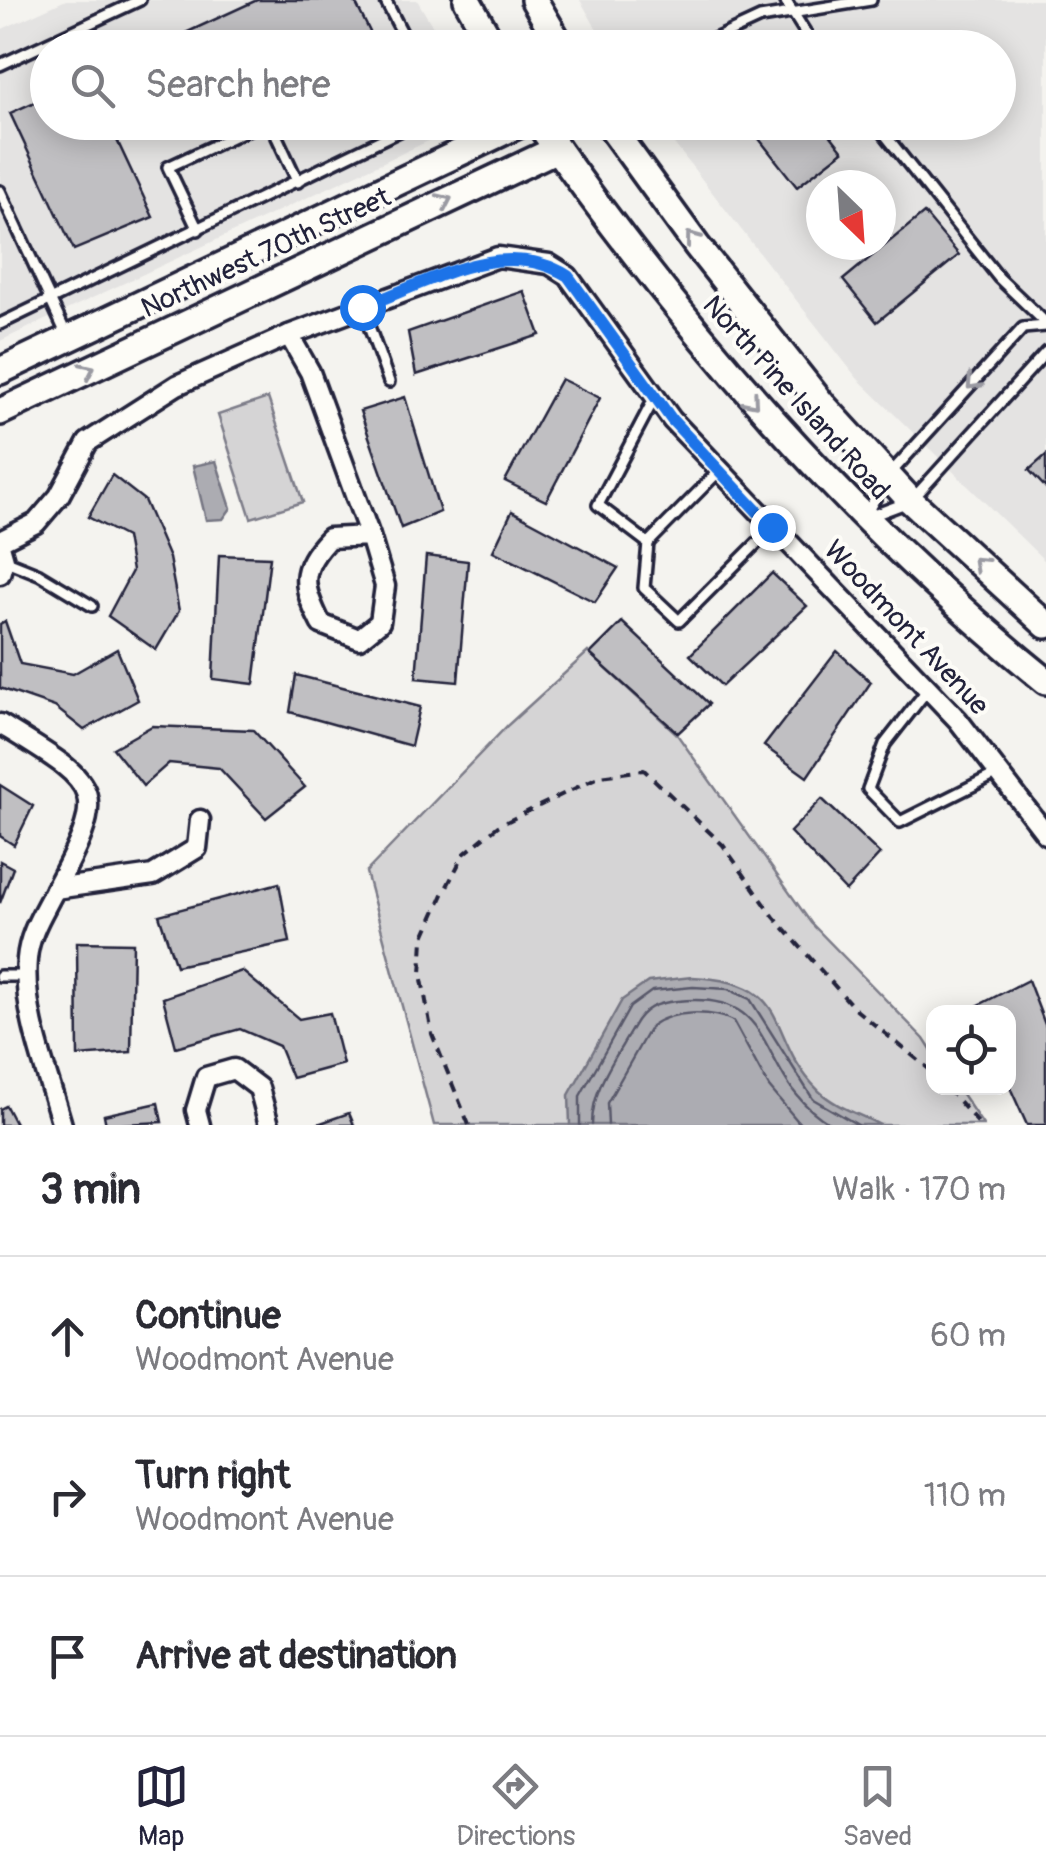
<!DOCTYPE html>
<html lang="en">
<head>
<meta charset="utf-8">
<style>
  body { margin:0; font-family:Pangolin,sans-serif; background:#f2f2f3; color:#2b2b33 }
  .controls { position:absolute; right:30px; bottom:30px; display:grid; overflow:hidden; border-radius:20px; box-shadow:0 5px 25px #0003 }
  .controls button { width:90px; height:90px; display:grid; place-items:center; padding:0; border:0; border-bottom:2px solid #e1e1e2; background:#fff; color:#2b2b33; font:50px sans-serif }
  .compass { position:absolute; left:806px; top:170px; width:90px; height:90px; border-radius:50%; background:#fff; box-shadow:0 5px 25px #0003; rotate:155deg }
  .stop { position:absolute; width:30px; height:30px; margin:-22px; border:8px solid #1a73e8; border-radius:50%; background:#fff }
  .stop.end { background:#1a73e8; border-color:#fff; box-shadow:0 2px 10px #0008 }
  .list { margin:0; padding:0; list-style:none }
  h2 { display:flex; justify-content:space-between; align-items:center; height:130px; margin:0; padding:0 40px; font-size:42px }
  h2 small { font-size:32px; font-weight:400; color:#7c7c81 }
  .list li { display:grid; grid-template-columns:65px 1fr auto; gap:30px; align-items:center; box-sizing:border-box; height:160px; padding:0 40px; border-top:2px solid #e1e1e2 }
  .list b { display:block; font-size:38px; white-space:nowrap }
  .list p { margin:0; font-size:32px; white-space:nowrap; color:#7c7c81 }
  .list em { font-size:32px; font-style:normal; color:#7c7c81 }
  .icon { flex:none; width:55px; height:55px; fill:none; stroke:currentColor; stroke-width:2; stroke-linecap:round; stroke-linejoin:round }
  .map { position:relative; flex:none; width:1046px; height:1125px; overflow:hidden }
  .search { position:absolute; background:#fff; box-shadow:0 5px 25px #0003; left:30px; right:30px; top:30px; height:110px; display:flex; align-items:center; gap:25px; box-sizing:border-box; padding:0 35px; border-radius:55px; color:#7c7c81; font-size:38px }
  .sheet { height:610px; background:#fff }
  nav { display:flex; justify-content:space-around; align-items:center; box-sizing:border-box; height:140px; border-top:2px solid #e1e1e2; background:#fff; font-size:28px; color:#7c7c81 }
  nav a { display:grid; justify-items:center; gap:5px }
  nav .on { color:#22223b }
  .map>svg:first-child { display:block }
  .built { fill:#e4e3e2; fill-rule:evenodd }
  .green { fill:#d5d4d5; stroke:#7c7b88; stroke-width:2.5 }
  .water { fill:#acacb2; stroke:#757582; stroke-width:2.5 }
  .lines { fill:none; stroke-linecap:round; stroke-linejoin:round }
  .shore { stroke:#59596b; stroke-width:2.5 }
  .building { fill:#c0bfc2; stroke:#22223b; stroke-width:2.5 }
  .lane-casing { stroke:#22223b; stroke-width:16 }
  .street-casing { stroke:#22223b; stroke-width:25 }
  .secondary-casing { stroke:#22223b; stroke-width:32 }
  .path { stroke:#22223b; stroke-width:4; stroke-dasharray:10 8; stroke-linecap:butt }
  .lane { stroke:#fdfcf7; stroke-width:9 }
  .street { stroke:#fdfcf7; stroke-width:18 }
  .secondary { stroke:#fdfcf7; stroke-width:25 }
  .oneway { stroke:#9a9aa2 }
  .route { stroke:#1a73e8; stroke-width:12 }
  .labels { text-anchor:middle; dominant-baseline:central; stroke-width:8; stroke-linejoin:round; paint-order:stroke }
  .street-label { font-size:28px; fill:#22223b; stroke:#fdfcf7 }
</style>
</head>
<body>
<div class="map">
<svg width="1046" height="1125" viewBox="0 0 1046 1125">
  <rect width="100%" height="100%" fill="#f4f3ef"/>
  <filter id="ink" filterUnits="userSpaceOnUse"><feTurbulence type="fractalNoise" baseFrequency=".01" numOctaves="2"/><feDisplacementMap in="SourceGraphic" scale="20" xChannelSelector="R" yChannelSelector="G"/><feConvolveMatrix kernelMatrix="1 2 1 2 8 2 1 2 1" color-interpolation-filters="sRGB"/></filter>
  <g filter="url(#ink)">
    <!-- built -->
    <g class="built">
      <polygon points="66,0 417,0 445,47 48,48 48,122 467,123 0,341 0,30"/>
      <path d="M580,0H1046V562L857,378L658,123L998,122V48L607,47ZM821,185H881V245H821Z"/>
    </g>
    <!-- green -->
    <g class="green">
      <polygon points="268,398 303,502 251,518 218,415"/>
      <polygon points="588,652 676,733 811,923 924,1039 933,1053 934,1088 958,1088 983,1125 434,1125 366,872 508,725"/>
    </g>
    <!-- water -->
    <g class="water">
      <polygon points="216,461 231,508 223,519 206,520 193,466"/>
      <path d="M692,977C798,982 762,1034 819,1091C834,1106 861,1115 880,1125H570L569,1095L622,1000L648,982Z"/>
    </g>
    <g class="lines">
      <!-- shore -->
      <g class="shore">
        <polyline points="580,1125 580,1096 630,1007 652,991 693,987 728,989 750,999 813,1099 858,1125"/>
        <path d="M592,1125C592,1088 615,1059 633,1027C643,1008 656,1003 677,1001C786,989 751,1079 832,1125"/>
        <path d="M608,1125L607,1103L651,1026C672,1010 711,1010 733,1021L769,1087L801,1125"/>
      </g>
    </g>
    <!-- building -->
    <g class="building">
      <polygon points="257,0 354,0 378,48 153,48"/>
      <polygon points="48,96 48,122 149,122 116,138 153,217 74,250 10,113"/>
      <polygon points="772,122 820,122 843,151 797,187 756,135"/>
      <polygon points="924,213 959,255 877,322 843,280"/>
      <polygon points="524,291 540,335 416,375 408,332"/>
      <polygon points="561,379 600,398 546,501 505,481"/>
      <polygon points="405,397 440,512 401,528 360,411"/>
      <polygon points="1046,455 1046,488 1029,470"/>
      <polygon points="112,475 144,500 169,558 179,611 156,650 108,616 132,571 126,537 88,517"/>
      <polygon points="512,511 618,568 595,602 493,551"/>
      <polygon points="219,555 270,557 254,684 213,679"/>
      <polygon points="426,556 468,561 458,682 416,678"/>
      <polygon points="772,573 807,606 722,686 690,655"/>
      <polygon points="5,621 20,664 73,674 117,649 138,700 84,730 55,707 0,688 0,624"/>
      <polygon points="622,622 709,704 678,733 590,654"/>
      <polygon points="837,651 871,682 807,777 764,746"/>
      <polygon points="296,675 420,707 411,746 290,712"/>
      <polygon points="152,726 253,730 305,787 266,818 219,768 169,763 143,786 113,748"/>
      <polygon points="0,785 33,806 14,845 0,836"/>
      <polygon points="822,799 880,854 846,891 790,832"/>
      <polygon points="0,861 13,868 0,903"/>
      <polygon points="279,883 290,942 176,966 159,915"/>
      <polygon points="77,942 133,943 131,1052 78,1056"/>
      <polygon points="242,971 299,1019 330,1013 343,1064 292,1078 279,1046 240,1029 176,1047 163,998"/>
      <polygon points="1028,980 1046,1027 1046,1125 1027,1125 1008,1083 1008,1012 977,1012 975,1007"/>
      <polygon points="158,1103 162,1122 106,1125 104,1115"/>
      <polygon points="6,1106 16,1125 0,1125 0,1109"/>
      <polygon points="349,1113 354,1125 315,1125"/>
    </g>
    <g class="lines">
      <!-- lane casing -->
      <g class="lane-casing">
        <g id="lane">
          <polyline points="385,0 410,48"/>
          <polyline points="785,0 815,48"/>
          <polyline points="695,48 760,18 871,0"/>
          <polyline points="0,65 140,0"/>
          <polyline points="270,122 298,182"/>
          <polyline points="875,122 999,278 1046,323"/>
          <polyline points="0,191 68,338"/>
          <polyline points="198,230 168,167 264,122"/>
          <polyline points="362,307 389,382"/>
          <polyline points="0,324 418,122"/>
          <polyline points="654,399 598,505 648,543 719,471"/>
          <polyline points="866,514 888,476 1023,328 1046,326"/>
          <polyline points="871,516 911,501 1046,352"/>
          <polyline points="648,543 644,588 679,621 773,527"/>
          <polyline points="4,560 39,574 92,606"/>
          <polyline points="928,689 885,744 868,789 900,822 1000,772"/>
          <polyline points="0,976 28,976"/>
        </g>
      </g>
      <!-- street casing -->
      <g class="street-casing">
        <g id="street">
          <path d="M289,335L310,372L370,536L385,586L380,622L359,639L321,624C302,586 298,570 329,538L370,536"/>
          <polyline points="0,541 36,523 59,496 88,442 177,385 289,335 498,257 549,264 568,276 672,420 958,720 1046,834"/>
          <polyline points="0,546 4,560 0,574"/>
          <path d="M0,724C101,786 111,787 52,895C41,916 29,935 27,959C22,1013 48,1074 62,1125"/>
          <polyline points="55,889 153,875 197,848 200,820"/>
          <polyline points="200,1125 196,1110 206,1077 234,1069 259,1088 269,1125"/>
        </g>
      </g>
      <!-- secondary casing -->
      <g class="secondary-casing">
        <g id="secondary">
          <polyline points="467,0 494,48"/>
          <polyline points="534,0 562,48"/>
          <path d="M538,122C684,331 848,520 1046,681"/>
          <polyline points="607,122 697,246 822,404 911,501 1046,625"/>
          <polyline points="0,371 524,122"/>
          <polyline points="0,412 557,149"/>
        </g>
      </g>
      <!-- path -->
      <g class="path">
        <polyline points="947,1088 980,1125"/>
        <polyline points="469,1125 432,1034 421,974 423,939 444,892 464,854 498,826 600,776 644,770 723,845 774,917 855,1009 934,1073"/>
      </g>
      <!-- lane -->
      <use href="#lane" class="lane"/>
      <!-- street -->
      <use href="#street" class="street"/>
      <!-- secondary -->
      <use href="#secondary" class="secondary"/>
    </g>
    <!-- one-way arrows -->
    <defs><path id="oneway-chevron" d="M-2-3.5L2.5 0L-2 3.5" fill="none" stroke-width="1.6" stroke-linecap="round" stroke-linejoin="round" transform="scale(2.5)"/></defs>
    <g class="oneway">
      <use href="#oneway-chevron" transform="translate(445 201) rotate(-25)"/>
      <use href="#oneway-chevron" transform="translate(692 238) rotate(-127)"/>
      <use href="#oneway-chevron" transform="translate(88 370) rotate(-25)"/>
      <use href="#oneway-chevron" transform="translate(973 383) rotate(133)"/>
      <use href="#oneway-chevron" transform="translate(752 401) rotate(49)"/>
      <use href="#oneway-chevron" transform="translate(979 563) rotate(-137)"/>
    </g>
  </g>
  <g class="lines" filter="url(#ink)">
    <!-- route -->
    <path class="route" d="M362,307C428,283 502,235 568,276L672,420L772,527"/>
  </g>
  <g class="labels">
    <!-- street labels -->
    <g class="street-label">
      <text transform="translate(266 253) rotate(-25)">Northwest 70th Street</text>
      <text transform="translate(796 398) rotate(48)">North Pine Island Road</text>
      <text transform="translate(906 628) rotate(47)">Woodmont Avenue</text>
    </g>
  </g>
</svg>
<div class="controls">
<button><svg class="icon" aria-label="locate" viewBox="0 0 24 24"><circle cx="12" cy="12" r="6"/><path d="M12 2v4M12 18v4M2 12h4M18 12h4"/></svg></button>
</div>
<svg class="compass" viewBox="-18 -18 36 36"><path d="M0-13l5 13h-10z" fill="#e53935"/><path d="M0 13l5-13h-10z" fill="#7c7c81"/></svg>
<div class="stop" style="left:362px;top:307px"></div>
<div class="stop end" style="left:772px;top:527px"></div>
<div class="search"><svg class="icon" aria-label="search" viewBox="0 0 24 24"><circle cx="10" cy="10" r="6"/><path d="M15 15l6 6"/></svg>Search here</div>
</div>
<section class="sheet">
<h2>3 min<small>Walk · 170 m</small></h2>
<ul class="list">
<li><svg class="icon" aria-label="ahead" viewBox="0 0 24 24"><path d="M12 20V5M6 11l6-6 6 6"/></svg><div><b>Continue</b><p>Woodmont Avenue</p></div><em>60 m</em></li>
<li><svg class="icon" aria-label="right" viewBox="0 0 24 24"><path d="M7 20v-9h11M14 6l5 5-5 5"/></svg><div><b>Turn right</b><p>Woodmont Avenue</p></div><em>110 m</em></li>
<li><svg class="icon" aria-label="arrive" viewBox="0 0 24 24"><path d="M6 21V4h12l-3 4 3 4H6"/></svg><div><b>Arrive at destination</b></div></li>
</ul>
</section>
<nav>
<a class="on"><svg class="icon" aria-label="map" viewBox="0 0 24 24"><path d="M3 6l6-2 6 2 6-2v14l-6 2-6-2-6 2zM9 4v14M15 6v14"/></svg>Map</a>
<a><svg class="icon" aria-label="directions" viewBox="0 0 24 24"><path d="M12 3l9 9-9 9-9-9zM9 14v-3h6M13 9l2 2-2 2"/></svg>Directions</a>
<a><svg class="icon" aria-label="saved" viewBox="0 0 24 24"><path d="M7 4h10v16l-5-4-5 4z"/></svg>Saved</a>
</nav>
</body>
</html>
